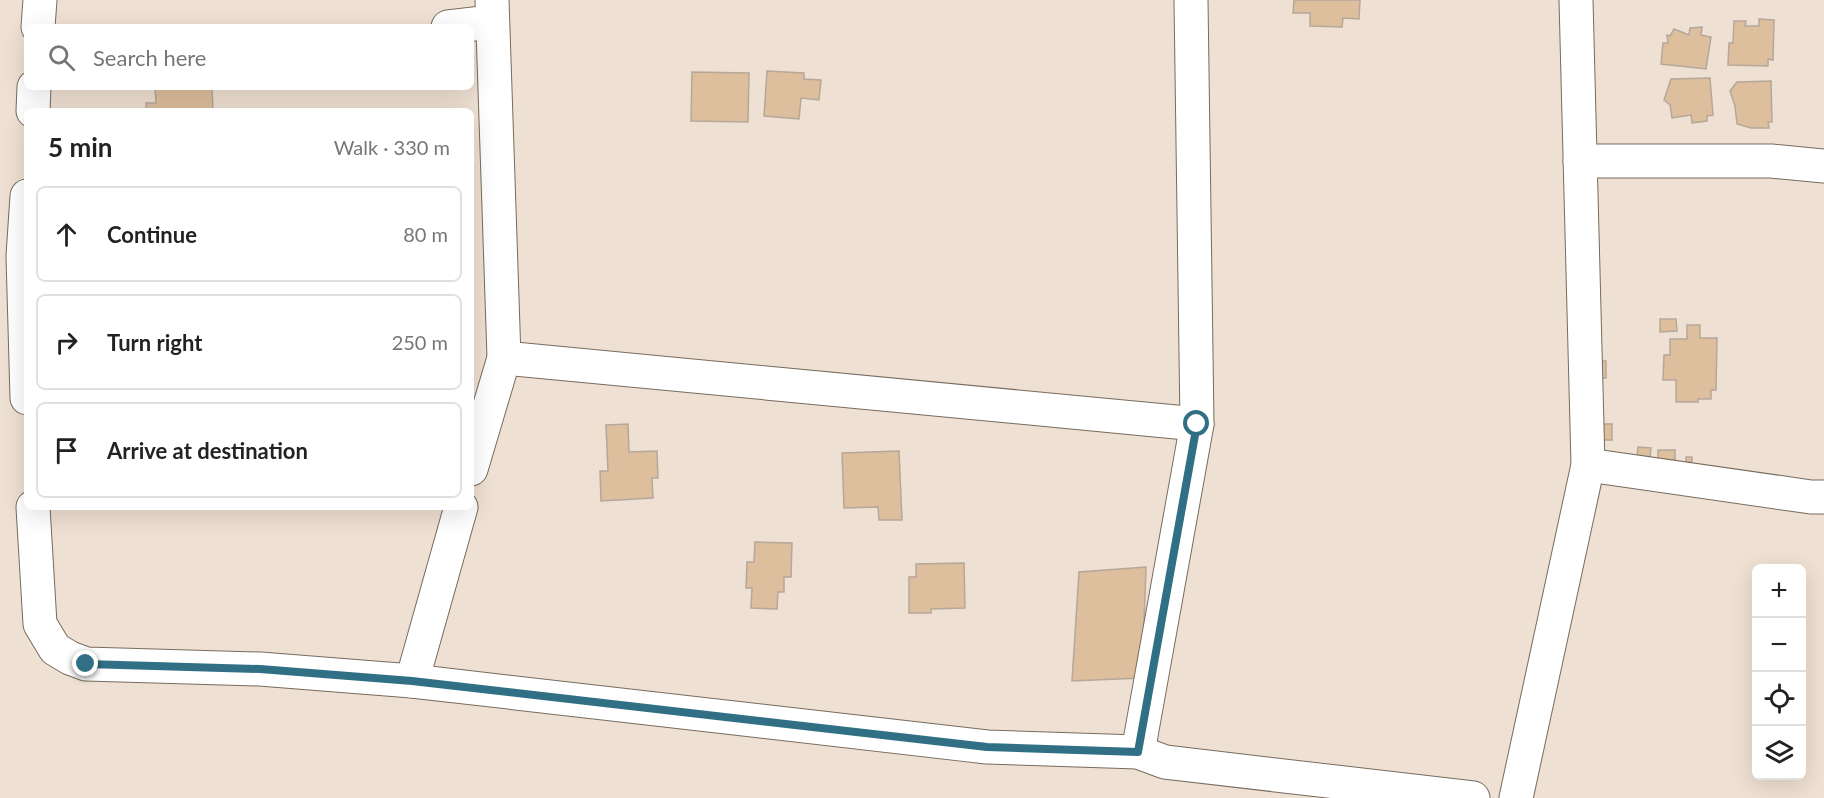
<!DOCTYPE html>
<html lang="en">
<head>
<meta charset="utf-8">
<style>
  body { margin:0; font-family:Lato,sans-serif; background:#f2f2f2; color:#222 }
  .controls { position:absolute; right:18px; bottom:18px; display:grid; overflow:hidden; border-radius:9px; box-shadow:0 6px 24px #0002 }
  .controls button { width:54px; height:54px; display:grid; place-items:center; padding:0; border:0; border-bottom:2px solid #e0e0e0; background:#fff; color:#222; font:30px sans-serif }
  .stop { position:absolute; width:18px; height:18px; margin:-14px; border:4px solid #316f85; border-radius:50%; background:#fff }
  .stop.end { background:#316f85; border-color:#fff; box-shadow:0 2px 6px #0008 }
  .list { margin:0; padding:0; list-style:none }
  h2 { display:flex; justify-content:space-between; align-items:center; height:78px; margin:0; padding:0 24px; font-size:26px }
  h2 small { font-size:20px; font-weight:400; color:#767676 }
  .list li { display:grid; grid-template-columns:39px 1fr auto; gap:18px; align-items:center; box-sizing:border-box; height:96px; margin:0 12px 12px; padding:0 12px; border:2px solid #e0e0e0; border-radius:9px }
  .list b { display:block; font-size:22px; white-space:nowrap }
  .list em { font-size:20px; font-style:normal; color:#767676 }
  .icon { flex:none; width:33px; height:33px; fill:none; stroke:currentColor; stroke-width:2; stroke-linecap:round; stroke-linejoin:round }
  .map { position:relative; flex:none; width:1824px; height:798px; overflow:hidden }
  .search { position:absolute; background:#fff; box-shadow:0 6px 24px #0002; left:24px; top:24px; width:450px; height:66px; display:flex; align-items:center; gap:15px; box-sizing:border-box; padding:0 21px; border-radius:9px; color:#767676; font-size:22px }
  .panel { position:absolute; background:#fff; box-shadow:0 6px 24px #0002; left:24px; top:108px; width:450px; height:402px; border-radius:9px }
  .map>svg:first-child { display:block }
  .building { fill:#ddbe9d; stroke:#b5a79a; stroke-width:1.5 }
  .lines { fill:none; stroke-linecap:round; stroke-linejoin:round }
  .street-casing { stroke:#776b5e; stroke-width:35 }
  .street { stroke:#fff; stroke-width:33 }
  .route { stroke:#316f85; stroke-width:8 }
</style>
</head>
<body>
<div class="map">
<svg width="1824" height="798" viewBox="0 0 1824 798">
  <rect width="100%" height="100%" fill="#eee0d2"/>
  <!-- building -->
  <g class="building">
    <polygon points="1294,0 1360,0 1359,19 1343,18 1342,27 1310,26 1310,13 1293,13"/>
    <polygon points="1759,19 1774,20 1773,60 1768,59 1768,66 1728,65 1729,43 1733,43 1734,21 1746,21 1745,26 1759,26"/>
    <polygon points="1702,27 1701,35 1711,37 1706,69 1661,64 1663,43 1668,43 1667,35 1670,36 1674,29 1689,35 1690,28"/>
    <polygon points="767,71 804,73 804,79 821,80 819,100 801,98 799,119 764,116"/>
    <polygon points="692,72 749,73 748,122 691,121"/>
    <polygon points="1710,78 1713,115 1707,116 1707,121 1692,123 1691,115 1672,118 1670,105 1664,100 1671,79"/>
    <polygon points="1771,81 1772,122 1768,122 1769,128 1751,128 1737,124 1735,106 1730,91 1737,82"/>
    <polygon points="155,87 212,87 213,111 146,111 146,103 156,103"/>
    <polygon points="1660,319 1676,319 1677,331 1660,332"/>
    <polygon points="1687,325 1700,325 1700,338 1717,338 1716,390 1711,390 1711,399 1698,399 1698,402 1676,402 1676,380 1663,380 1664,355 1670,355 1670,339 1687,339"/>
    <rect x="1600" y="361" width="6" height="17"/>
    <polygon points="628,424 629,452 657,451 658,478 652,478 653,498 601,501 600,471 608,471 606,425"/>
    <rect x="1598" y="424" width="14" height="16"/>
    <polygon points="1638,447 1651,448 1650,458 1637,458"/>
    <rect x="1658" y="450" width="17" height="10"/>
    <polygon points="899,451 902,520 879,520 878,507 844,508 842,453"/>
    <rect x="1686" y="457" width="6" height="5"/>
    <polygon points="755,542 792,543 791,577 784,577 784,592 778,592 777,609 751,608 752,588 746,588 747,562 754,562"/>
    <polygon points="964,563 965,608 931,609 931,613 909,613 909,577 916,577 916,564"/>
    <polygon points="1146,567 1142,678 1072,681 1079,572"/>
  </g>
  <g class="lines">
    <!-- street casing -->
    <g class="street-casing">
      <g id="street">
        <polyline points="38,27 40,0"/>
        <polyline points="448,27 491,22"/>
        <polyline points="33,111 34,87"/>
        <polyline points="1580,161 1771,161 1824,166"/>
        <polyline points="27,196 23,256 27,398"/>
        <polyline points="504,358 1197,424"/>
        <polyline points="1588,465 1811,497 1824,497"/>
        <polyline points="471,469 504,358 492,0"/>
        <polyline points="33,507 40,624 55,649 70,658 86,664 260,669 412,681 987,747 1138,752 1165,762 1473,798"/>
        <polyline points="412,681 461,507"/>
        <polyline points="1138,752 1197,424 1191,0"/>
        <polyline points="1516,798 1588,465 1576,0"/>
      </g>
    </g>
    <!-- street -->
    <use href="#street" class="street"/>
  </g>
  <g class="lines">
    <!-- route -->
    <polyline class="route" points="86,664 260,669 412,681 987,747 1138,752 1197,424"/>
  </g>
</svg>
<div class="controls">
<button>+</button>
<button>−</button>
<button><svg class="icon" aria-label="locate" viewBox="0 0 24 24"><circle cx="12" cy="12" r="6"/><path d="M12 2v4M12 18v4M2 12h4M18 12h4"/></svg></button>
<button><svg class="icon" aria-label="layers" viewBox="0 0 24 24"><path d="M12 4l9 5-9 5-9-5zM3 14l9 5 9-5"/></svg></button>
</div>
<div class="stop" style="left:1197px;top:424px"></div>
<div class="stop end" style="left:86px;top:664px"></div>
<div class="search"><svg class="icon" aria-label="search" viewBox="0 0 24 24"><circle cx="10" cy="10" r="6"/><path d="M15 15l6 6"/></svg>Search here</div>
<section class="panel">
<h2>5 min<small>Walk · 330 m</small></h2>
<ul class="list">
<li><svg class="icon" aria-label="ahead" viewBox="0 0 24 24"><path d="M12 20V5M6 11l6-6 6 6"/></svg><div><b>Continue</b></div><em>80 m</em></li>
<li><svg class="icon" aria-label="right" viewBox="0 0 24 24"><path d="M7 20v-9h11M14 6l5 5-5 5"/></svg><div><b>Turn right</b></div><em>250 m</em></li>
<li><svg class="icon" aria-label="arrive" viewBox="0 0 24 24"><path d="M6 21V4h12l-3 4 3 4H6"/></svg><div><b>Arrive at destination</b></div></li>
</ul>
</section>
</div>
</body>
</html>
